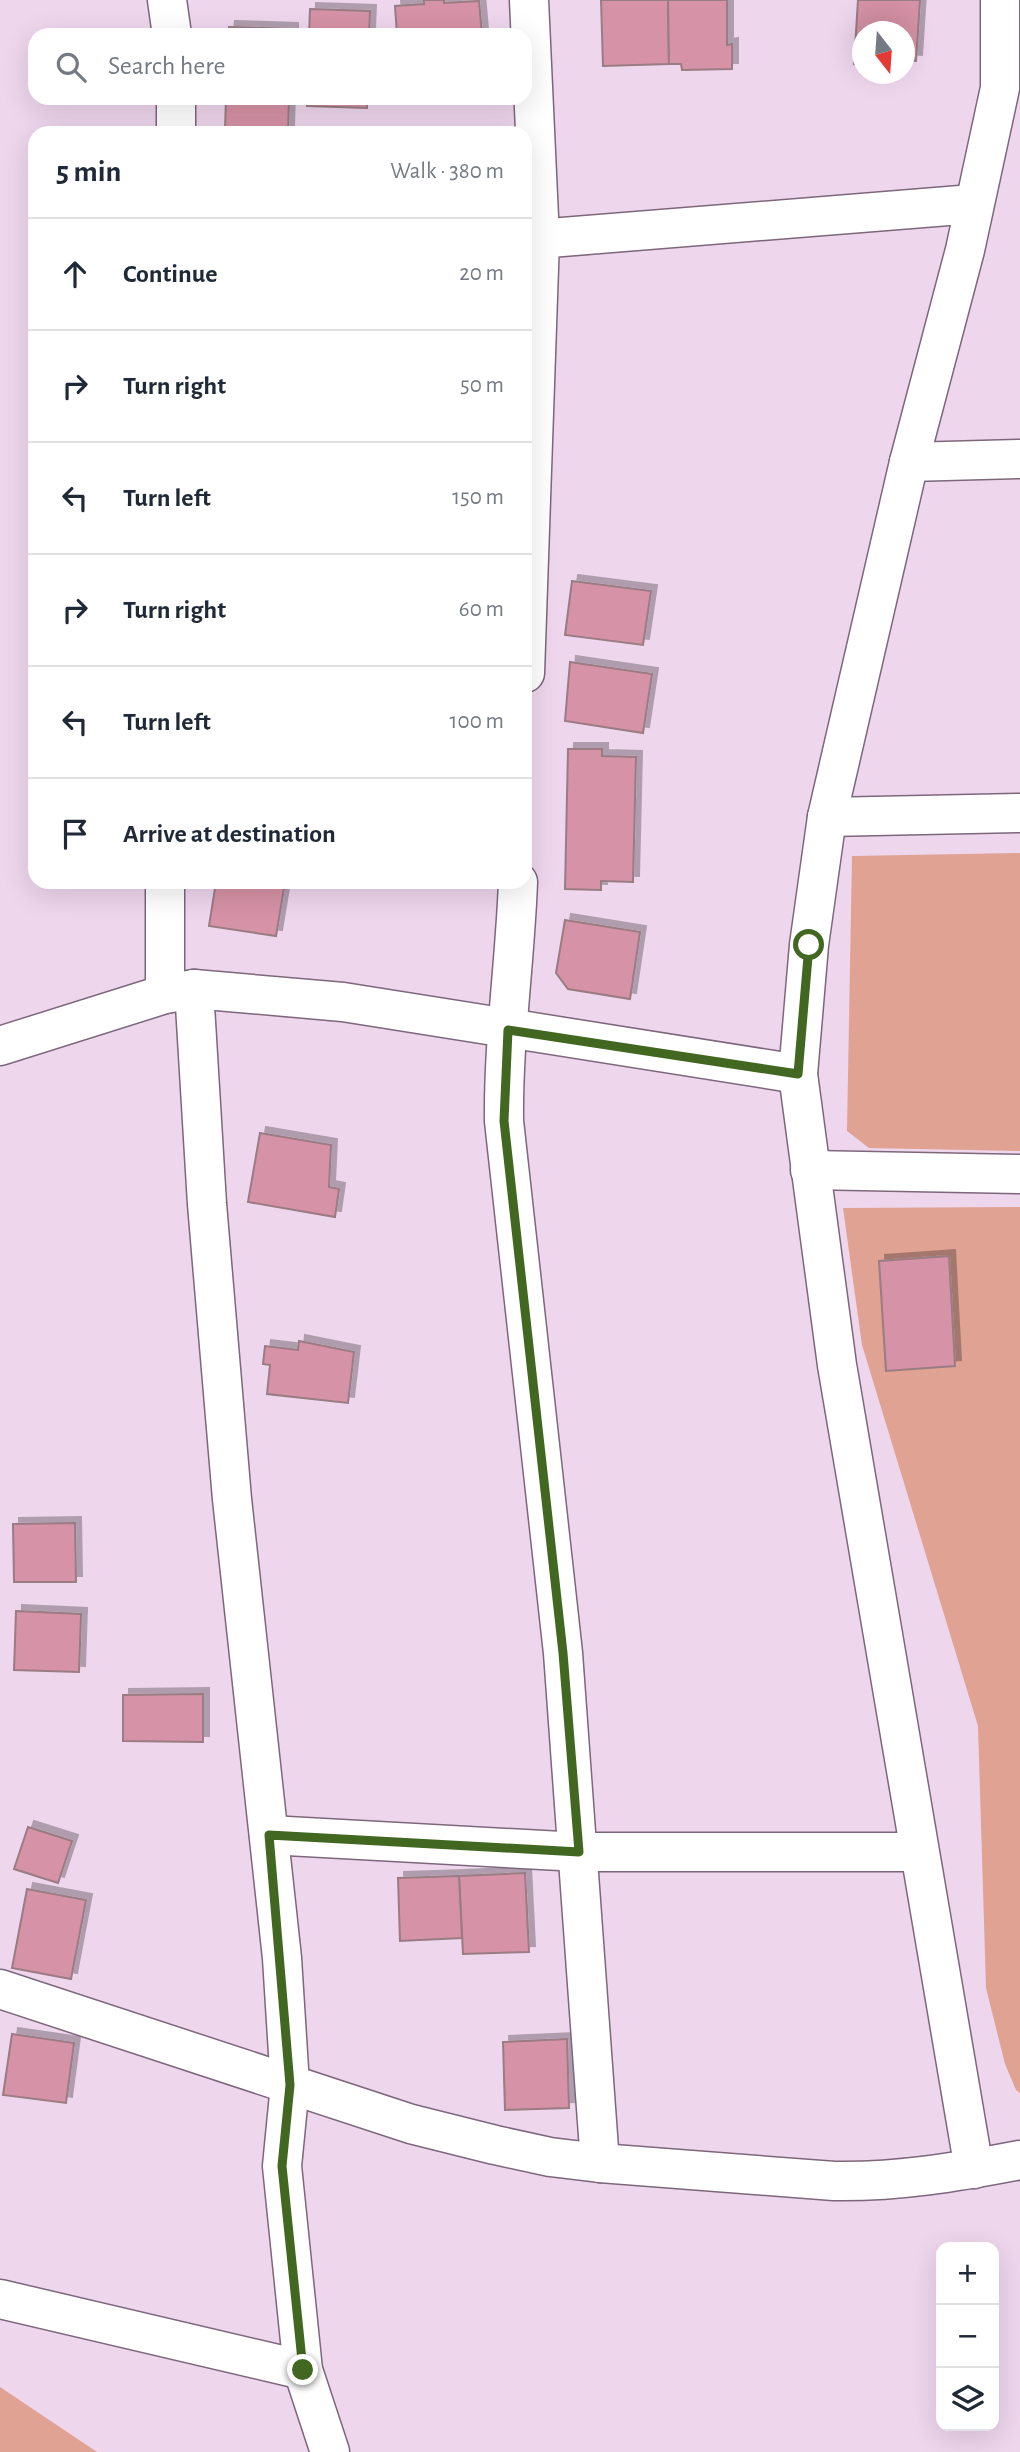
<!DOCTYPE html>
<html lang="en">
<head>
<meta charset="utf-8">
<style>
  body { margin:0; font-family:"Alegreya Sans",sans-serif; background:#f6f6f7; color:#1f2937 }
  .controls { position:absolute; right:21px; bottom:21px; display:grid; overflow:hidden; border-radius:14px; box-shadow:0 7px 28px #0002 }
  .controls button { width:63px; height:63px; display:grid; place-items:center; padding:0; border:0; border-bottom:2px solid #e0e1e3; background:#fff; color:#1f2937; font:35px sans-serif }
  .compass { position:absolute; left:852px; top:21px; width:63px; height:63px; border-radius:50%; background:#fff; box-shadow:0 7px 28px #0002; rotate:163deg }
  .stop { position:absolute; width:21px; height:21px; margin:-16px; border:5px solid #416721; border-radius:50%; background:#fff }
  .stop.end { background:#416721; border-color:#fff; box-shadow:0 2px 7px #0008 }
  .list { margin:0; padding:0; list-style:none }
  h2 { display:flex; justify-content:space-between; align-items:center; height:91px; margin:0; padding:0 28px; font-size:30px }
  h2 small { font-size:23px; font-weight:400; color:#747a83 }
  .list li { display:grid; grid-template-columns:46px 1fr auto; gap:21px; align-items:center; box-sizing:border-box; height:112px; padding:0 28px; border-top:2px solid #e0e1e3 }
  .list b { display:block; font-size:26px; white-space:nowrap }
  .list em { font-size:23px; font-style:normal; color:#747a83 }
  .icon { flex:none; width:38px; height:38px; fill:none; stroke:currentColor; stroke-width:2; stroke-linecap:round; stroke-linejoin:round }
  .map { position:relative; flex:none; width:1020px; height:2452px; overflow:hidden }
  .search { position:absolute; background:#fff; box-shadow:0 7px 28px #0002; left:28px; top:28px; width:504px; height:77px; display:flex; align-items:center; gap:18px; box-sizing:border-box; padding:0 24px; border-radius:21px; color:#747a83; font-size:26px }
  .panel { position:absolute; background:#fff; box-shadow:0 7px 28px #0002; left:28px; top:126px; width:504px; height:763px; border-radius:21px }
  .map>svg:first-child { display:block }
  .green { fill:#e0a293 }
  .building { fill:#d692a6; stroke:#9a7b83; stroke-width:2; filter:url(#shadow) }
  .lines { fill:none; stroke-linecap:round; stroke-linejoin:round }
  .street-casing { stroke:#7d677c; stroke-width:41 }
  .street { stroke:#fff; stroke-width:38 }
  .route { stroke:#416721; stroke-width:9 }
</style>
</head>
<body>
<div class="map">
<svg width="1020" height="2452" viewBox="0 0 1020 2452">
  <defs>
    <filter id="shadow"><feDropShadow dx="6" dy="-6" stdDeviation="0" flood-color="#0004"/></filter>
  </defs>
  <rect width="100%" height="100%" fill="#eed6ed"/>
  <!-- green -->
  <g class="green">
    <polygon points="1020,853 1020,1151 869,1148 847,1131 852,856"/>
    <polygon points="1020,1207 1020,2093 1016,2090 1005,2064 986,1988 978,1726 862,1345 843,1208"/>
    <polygon points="0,2387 97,2452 0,2452"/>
  </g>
  <!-- building -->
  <g class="building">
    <polygon points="424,0 444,0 444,3 479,1 482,35 397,35 395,6 424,4"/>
    <polygon points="601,0 668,0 669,64 603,66"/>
    <polygon points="668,0 727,0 727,45 732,44 732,69 682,70 681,64 669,64"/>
    <polygon points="858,0 920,0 916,61 904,60 904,32 862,32 862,65 854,64"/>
    <polygon points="310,9 370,11 369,35 309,35"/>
    <polygon points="229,27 292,29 292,35 228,35"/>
    <polygon points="226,98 289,98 288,132 225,130"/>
    <polygon points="307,98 367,98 367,108 307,106"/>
    <polygon points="572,581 651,591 643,645 565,635"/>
    <polygon points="570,662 652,674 643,733 565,721"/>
    <polygon points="568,749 602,749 602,756 636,757 633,882 601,881 601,890 565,889"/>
    <polygon points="216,882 285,882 276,936 209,926"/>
    <polygon points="565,920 640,932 630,999 568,989 556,973"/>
    <polygon points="260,1133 331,1145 329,1187 339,1189 335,1217 248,1202"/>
    <polygon points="949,1256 955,1366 886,1371 879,1261"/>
    <polygon points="299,1341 354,1352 348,1403 267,1394 270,1365 263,1364 265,1346 298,1350"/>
    <polygon points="75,1523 76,1582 14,1582 13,1524"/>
    <polygon points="16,1611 81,1614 79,1672 14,1670"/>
    <polygon points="203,1694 203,1742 123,1741 123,1695"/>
    <polygon points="28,1827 72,1841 58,1883 14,1869"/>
    <polygon points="525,1873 529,1952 463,1954 459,1876"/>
    <polygon points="459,1876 462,1938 400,1941 398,1878"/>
    <polygon points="27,1889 86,1900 71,1979 12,1968"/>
    <polygon points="12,2034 74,2043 66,2103 3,2095"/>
    <polygon points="567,2039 569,2108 505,2110 503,2042"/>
  </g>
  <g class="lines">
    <!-- street casing -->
    <g class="street-casing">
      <g id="street">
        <polyline points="167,0 172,35"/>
        <polyline points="176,133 176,98"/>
        <polyline points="525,240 973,204"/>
        <polyline points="909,462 1020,459"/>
        <polyline points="525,673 540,239 529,0"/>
        <polyline points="827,817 1020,813"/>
        <path d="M518,882C515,962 503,1042 504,1121L563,1653L600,2163"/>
        <polyline points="194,989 207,1204 232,1499 282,1958 290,2085 282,2166 303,2370 330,2452"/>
        <polyline points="165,994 165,882"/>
        <polyline points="0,1046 165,994 194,989 343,1002 798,1074"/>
        <polyline points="810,1170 1020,1174"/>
        <polyline points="269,1835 579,1852 919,1852"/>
        <path d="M0,1989L411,2124L495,2145L550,2157L600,2163L834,2181C898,2182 958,2172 1020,2160"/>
        <polyline points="974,2169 837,1365 798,1074 809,945 827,817 909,462 965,250 1000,88 1000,0"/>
        <polyline points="0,2299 303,2370"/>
      </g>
    </g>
    <!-- street -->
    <use href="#street" class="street"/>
  </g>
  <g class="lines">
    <!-- route -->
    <polyline class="route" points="303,2370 282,2166 290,2085 269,1835 579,1852 563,1653 504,1121 508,1030 798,1074 809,945"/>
  </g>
</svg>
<div class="controls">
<button>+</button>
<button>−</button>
<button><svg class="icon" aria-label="layers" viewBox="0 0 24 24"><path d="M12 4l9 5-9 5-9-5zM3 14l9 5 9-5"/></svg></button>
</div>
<svg class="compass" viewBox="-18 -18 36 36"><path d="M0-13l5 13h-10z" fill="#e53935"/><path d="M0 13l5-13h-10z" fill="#747a83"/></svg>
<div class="stop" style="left:809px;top:945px"></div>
<div class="stop end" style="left:303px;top:2370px"></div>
<div class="search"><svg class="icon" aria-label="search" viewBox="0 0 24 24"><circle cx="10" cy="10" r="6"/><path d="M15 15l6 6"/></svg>Search here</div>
<section class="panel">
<h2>5 min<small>Walk · 380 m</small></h2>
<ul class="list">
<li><svg class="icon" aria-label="ahead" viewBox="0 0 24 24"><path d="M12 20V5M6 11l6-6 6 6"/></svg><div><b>Continue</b></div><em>20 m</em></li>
<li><svg class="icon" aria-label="right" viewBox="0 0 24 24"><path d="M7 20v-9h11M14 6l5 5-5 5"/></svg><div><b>Turn right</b></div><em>50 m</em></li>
<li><svg class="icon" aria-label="left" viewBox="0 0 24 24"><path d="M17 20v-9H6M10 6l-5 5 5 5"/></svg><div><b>Turn left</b></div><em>150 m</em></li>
<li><svg class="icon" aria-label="right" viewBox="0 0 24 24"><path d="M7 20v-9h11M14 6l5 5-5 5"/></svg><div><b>Turn right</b></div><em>60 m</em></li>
<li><svg class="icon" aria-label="left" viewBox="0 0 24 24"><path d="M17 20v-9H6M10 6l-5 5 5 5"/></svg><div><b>Turn left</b></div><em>100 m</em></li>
<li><svg class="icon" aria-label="arrive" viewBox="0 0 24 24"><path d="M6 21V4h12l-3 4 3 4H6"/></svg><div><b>Arrive at destination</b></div></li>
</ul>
</section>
</div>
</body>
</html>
